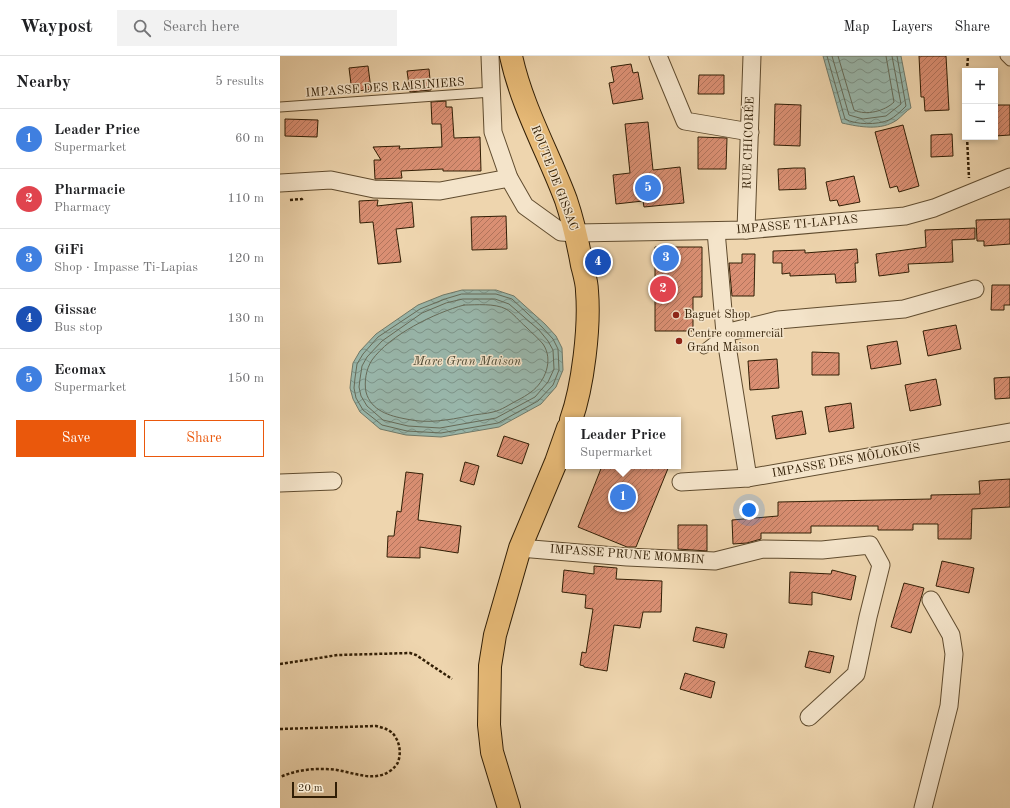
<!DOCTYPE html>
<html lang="en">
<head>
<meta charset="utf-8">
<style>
  body { margin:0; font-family:"Old Standard TT",serif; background:#f2f2f2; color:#202124 }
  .controls { position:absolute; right:12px; top:12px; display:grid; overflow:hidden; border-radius:0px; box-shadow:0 2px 6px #0003 }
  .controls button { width:36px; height:36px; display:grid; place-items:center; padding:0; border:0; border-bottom:1px solid #e0e0e0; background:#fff; color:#202124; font:20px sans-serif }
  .scale { position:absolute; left:12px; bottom:10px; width:45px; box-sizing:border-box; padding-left:4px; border:2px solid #311e05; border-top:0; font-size:11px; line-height:14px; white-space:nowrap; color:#311e05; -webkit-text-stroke:3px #f4e4ca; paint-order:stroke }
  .you { position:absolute; left:469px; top:454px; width:14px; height:14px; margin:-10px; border:3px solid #fff; border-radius:50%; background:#1a73e8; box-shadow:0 0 0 6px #1a73e833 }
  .badge { display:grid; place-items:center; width:26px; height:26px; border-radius:50%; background:#ea580c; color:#fff; font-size:13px; font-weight:700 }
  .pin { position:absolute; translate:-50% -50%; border:2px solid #fff; box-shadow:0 1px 4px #0006 }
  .popup { position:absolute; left:285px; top:361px; width:116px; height:52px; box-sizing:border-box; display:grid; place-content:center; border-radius:0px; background:#fff; filter:drop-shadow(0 1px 3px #0005); font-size:13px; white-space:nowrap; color:#757577 }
  .popup b { font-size:15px; color:#202124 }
  .popup::after { content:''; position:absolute; left:50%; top:100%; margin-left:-8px; border:8px solid transparent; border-top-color:#fff }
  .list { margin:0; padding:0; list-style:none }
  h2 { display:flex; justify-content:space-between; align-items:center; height:52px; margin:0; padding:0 16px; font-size:17px }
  h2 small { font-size:13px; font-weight:400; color:#757577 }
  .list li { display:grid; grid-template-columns:26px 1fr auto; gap:12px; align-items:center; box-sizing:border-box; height:60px; padding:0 16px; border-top:1px solid #e0e0e0 }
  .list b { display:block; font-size:15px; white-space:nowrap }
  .list p { margin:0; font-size:13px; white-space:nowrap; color:#757577 }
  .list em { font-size:13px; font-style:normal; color:#757577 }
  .actions { display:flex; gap:8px; padding:12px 16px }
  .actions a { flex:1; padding:9px 0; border:1px solid #ea580c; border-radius:0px; text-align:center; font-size:14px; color:#ea580c }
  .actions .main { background:#ea580c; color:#fff }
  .icon { flex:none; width:22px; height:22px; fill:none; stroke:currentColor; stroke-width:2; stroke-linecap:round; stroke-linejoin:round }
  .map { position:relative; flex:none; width:730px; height:752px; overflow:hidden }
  header { display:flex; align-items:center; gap:24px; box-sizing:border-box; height:56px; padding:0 20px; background:#fff; border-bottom:1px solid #e0e0e0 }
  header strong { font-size:19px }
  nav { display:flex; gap:22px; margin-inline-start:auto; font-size:14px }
  .search { width:280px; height:36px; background:#f2f2f2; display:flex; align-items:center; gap:10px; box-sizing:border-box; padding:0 14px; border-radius:0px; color:#757577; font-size:15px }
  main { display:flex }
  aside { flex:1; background:#fff }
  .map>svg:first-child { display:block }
  .water { fill:url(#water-waves); stroke:#6f7a6a }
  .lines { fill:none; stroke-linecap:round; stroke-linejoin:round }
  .shore { stroke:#656b59; stroke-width:1 }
  .building { fill:url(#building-hatch); stroke:#311e05 }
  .service-casing { stroke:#604c2f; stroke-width:11 }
  .minor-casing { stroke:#604c2f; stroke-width:19 }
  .primary-casing { stroke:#311e05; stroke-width:24 }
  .path { stroke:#311e05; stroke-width:2.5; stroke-dasharray:3 2; stroke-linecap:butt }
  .service { stroke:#f4e4ca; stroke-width:9 }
  .minor { stroke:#f4e4ca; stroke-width:17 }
  .primary { stroke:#e7ba77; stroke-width:22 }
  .poi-dot { fill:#8f2418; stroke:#f4e4ca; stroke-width:1.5 }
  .labels { text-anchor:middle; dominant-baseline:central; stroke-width:3; stroke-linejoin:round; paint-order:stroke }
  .street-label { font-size:12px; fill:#311e05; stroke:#f4e4ca }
  .poi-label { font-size:12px; fill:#311e05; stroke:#f4e4ca; text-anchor:start }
  .water-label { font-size:13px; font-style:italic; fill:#504c37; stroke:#f4e4ca }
</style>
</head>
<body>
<header>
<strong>Waypost</strong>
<div class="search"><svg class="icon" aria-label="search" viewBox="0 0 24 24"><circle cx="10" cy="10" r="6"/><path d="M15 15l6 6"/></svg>Search here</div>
<nav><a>Map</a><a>Layers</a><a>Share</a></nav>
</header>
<main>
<aside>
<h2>Nearby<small>5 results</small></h2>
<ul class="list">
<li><span class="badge" style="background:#3f7fe0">1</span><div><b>Leader Price</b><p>Supermarket</p></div><em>60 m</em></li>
<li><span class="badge" style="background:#e0444e">2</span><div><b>Pharmacie</b><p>Pharmacy</p></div><em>110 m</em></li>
<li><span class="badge" style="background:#3f7fe0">3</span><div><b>GiFi</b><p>Shop · Impasse Ti-Lapias</p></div><em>120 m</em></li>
<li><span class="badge" style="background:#1a4fb4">4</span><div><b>Gissac</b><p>Bus stop</p></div><em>130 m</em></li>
<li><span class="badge" style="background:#3f7fe0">5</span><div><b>Ecomax</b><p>Supermarket</p></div><em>150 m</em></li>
</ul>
<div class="actions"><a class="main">Save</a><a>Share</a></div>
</aside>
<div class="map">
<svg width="730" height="752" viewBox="0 0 730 752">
  <defs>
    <pattern id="water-waves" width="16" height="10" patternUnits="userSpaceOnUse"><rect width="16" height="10" fill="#99b8ad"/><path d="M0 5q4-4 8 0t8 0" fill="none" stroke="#7d958b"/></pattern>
    <pattern id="building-hatch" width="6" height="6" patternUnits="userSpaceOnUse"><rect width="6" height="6" fill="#da8f73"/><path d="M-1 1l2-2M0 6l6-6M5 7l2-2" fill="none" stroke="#b1745c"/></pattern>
  </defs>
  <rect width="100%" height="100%" fill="#eed5ae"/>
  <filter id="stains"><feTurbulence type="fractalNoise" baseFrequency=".005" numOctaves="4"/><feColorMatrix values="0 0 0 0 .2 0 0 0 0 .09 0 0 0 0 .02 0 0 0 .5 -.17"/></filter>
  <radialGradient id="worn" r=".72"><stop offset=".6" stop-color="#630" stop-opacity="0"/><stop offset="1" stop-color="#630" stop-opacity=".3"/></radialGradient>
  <!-- water -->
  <g class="water">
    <path d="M543,0H621L631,52C626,55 622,60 617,64C601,75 580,71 562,67Z"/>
    <polygon points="182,234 216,234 234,240 265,268 276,280 282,292 283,314 276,331 261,348 219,371 161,381 126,379 100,373 80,356 73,343 70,332 71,322 73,307 80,295 96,278 138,249 163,239"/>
  </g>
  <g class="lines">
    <!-- shore -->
    <g class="shore">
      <path d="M547,0L565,63C576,69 597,69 609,64C615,61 621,55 626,50L617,0"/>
      <polyline points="552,0 569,59 583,63 606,60 621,48 612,0"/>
      <path d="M558,0L574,54C586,60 605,55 614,46L606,0"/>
      <polygon points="182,238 216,238 232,243 262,271 273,283 278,293 279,314 273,329 258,345 218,367 161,377 127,375 102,369 83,354 76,342 74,332 75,322 77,308 83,298 98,281 140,253 165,243"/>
      <polygon points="183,243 215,243 229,248 259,274 268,285 273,294 274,313 268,326 255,341 216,362 160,372 128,370 103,364 87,350 81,340 79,331 80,323 82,310 87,301 102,285 142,257 166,247"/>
      <path d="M184,249C197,249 214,247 226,253C233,257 240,266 246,271C252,277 258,282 263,288C274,304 265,326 251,336C247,339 242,342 238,344C230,348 222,354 213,356C206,358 197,358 189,360C168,364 148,368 126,363C110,360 91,355 86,336C84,326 86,313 92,304C110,279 154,257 184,249Z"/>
    </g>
  </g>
  <!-- building -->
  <g class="building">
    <polygon points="639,0 666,0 669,54 645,55 644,41 641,41"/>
    <polygon points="351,8 353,17 358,16 363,43 333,48 329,27 334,26 331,11"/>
    <polygon points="88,10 91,33 72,36 69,12"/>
    <polygon points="149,13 151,34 130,36 127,15"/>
    <polygon points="419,19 444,19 444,38 418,38"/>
    <polygon points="166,45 166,51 172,51 174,82 200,81 201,115 163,115 163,113 121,115 122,122 95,123 94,104 101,104 93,91 120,90 119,93 162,91 161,68 152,68 151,46"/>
    <polygon points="495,48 521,49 520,90 494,89"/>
    <polygon points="716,49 730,49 730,79 715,80 715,59 717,58"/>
    <polygon points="5,63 38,64 37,81 5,80"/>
    <polygon points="368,66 373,114 400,111 404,147 364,151 363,145 336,148 333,119 350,117 345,68"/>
    <polygon points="623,69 639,130 619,136 617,130 610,132 595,76"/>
    <polygon points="672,78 673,100 651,101 651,79"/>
    <polygon points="418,81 447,82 446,113 418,113"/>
    <polygon points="514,112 525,112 526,133 499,134 498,113"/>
    <polygon points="574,120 580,146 559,150 557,144 550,145 546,126"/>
    <polygon points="98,144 97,150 132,146 134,171 116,173 121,206 98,208 93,166 80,167 79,145"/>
    <polygon points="226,160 227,193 192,194 191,161"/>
    <polygon points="730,163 730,188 704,190 704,185 697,185 696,164"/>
    <polygon points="695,172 695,183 672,184 673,206 628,208 629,216 599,220 596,198 646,191 645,174"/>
    <polygon points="375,191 422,191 422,241 413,241 413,275 375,275"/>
    <polygon points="577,193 578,207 575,207 576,226 556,227 555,218 510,220 510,217 502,218 502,207 493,207 493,195 525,194 525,197"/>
    <polygon points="462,198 475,198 474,240 452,240 449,207 462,207"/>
    <polygon points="712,229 730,229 730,249 724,249 724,254 711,254"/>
    <polygon points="676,269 681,293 648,300 643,275"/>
    <polygon points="617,285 621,308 591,313 587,290"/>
    <polygon points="532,296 559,297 559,319 532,319"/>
    <polygon points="497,303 499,332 470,334 468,305"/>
    <polygon points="730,321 730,342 715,343 714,322"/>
    <polygon points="656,323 661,349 630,355 625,329"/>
    <polygon points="571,347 574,372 549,376 545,351"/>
    <polygon points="522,355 526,378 496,383 492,360"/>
    <polygon points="224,380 249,388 242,408 217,400"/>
    <polygon points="185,406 199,410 194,429 180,425"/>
    <polygon points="322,410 389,410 356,491 347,491 298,471"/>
    <polygon points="126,416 143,418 138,464 181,470 178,497 140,491 140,502 107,501 108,480 114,480 117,455 121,456"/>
    <polygon points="730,423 730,451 692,453 691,483 658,483 658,468 633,468 633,474 598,474 598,470 531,470 531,477 481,477 481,483 467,487 453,488 452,464 498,460 498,446 651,443 651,439 700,438 699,425"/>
    <polygon points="398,469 427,469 427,495 398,493"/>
    <polygon points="662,505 694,512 689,537 656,530"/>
    <polygon points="314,510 337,512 336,523 382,525 381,556 363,556 360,572 334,569 327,615 304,611 304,610 300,609 302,596 306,597 313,553 305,552 306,539 282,536 284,514 314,518"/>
    <polygon points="552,514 576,520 571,544 532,536 532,549 509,547 510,516 551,518"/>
    <polygon points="624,527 644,532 631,577 611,571"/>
    <polygon points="416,571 447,578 444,592 413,585"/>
    <polygon points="529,595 554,600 550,617 525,611"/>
    <polygon points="405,617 435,626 431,642 400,633"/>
  </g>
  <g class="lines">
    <!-- service casing -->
    <g class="service-casing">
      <g id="service">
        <polyline points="725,0 730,5"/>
        <polyline points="0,51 212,36"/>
        <polyline points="424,293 445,277"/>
      </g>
    </g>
    <!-- minor casing -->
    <g class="minor-casing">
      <g id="minor">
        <polyline points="210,0 213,76 229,122 245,150 281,176 296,177 466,174 625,160 654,152 730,121"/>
        <polyline points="378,0 405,65 470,76"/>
        <polyline points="0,127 51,124 94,133 160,135 229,122"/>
        <polyline points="466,174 472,0"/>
        <polyline points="436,175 445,277 468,422"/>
        <polyline points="445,277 498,264 624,253 695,233"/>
        <polyline points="401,426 468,422 730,376"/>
        <polyline points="0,427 53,425"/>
        <polyline points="240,492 347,501 435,505 483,493 542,494 590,489 601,509 588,561 576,618 529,661"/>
        <polyline points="643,752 669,650 674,598 671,579 651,544"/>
      </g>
    </g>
    <!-- primary casing -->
    <g class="primary-casing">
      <g id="primary">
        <path d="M231,0C242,51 268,96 286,144C293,165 298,187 302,209C304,217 307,227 307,235C310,271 303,330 291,364"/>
        <polyline points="229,752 212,696 209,669 210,610 215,579 240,492 276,406 288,372"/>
      </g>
    </g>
    <!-- path -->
    <g class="path">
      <polyline points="687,15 688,0"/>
      <polyline points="687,81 689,122"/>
      <polyline points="10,144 22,143 24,141"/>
      <polyline points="0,608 58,599 130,597 136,599 172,623"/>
      <path d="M0,673L96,670C104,672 112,674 116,682C120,689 121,698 118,706C117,709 114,712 110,715C94,726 75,717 57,714C51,713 45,713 39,713C25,713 12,716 0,721"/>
    </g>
    <!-- service -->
    <use href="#service" class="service"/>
    <!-- minor -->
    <use href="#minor" class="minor"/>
    <!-- primary -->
    <use href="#primary" class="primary"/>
  </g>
  <!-- markers -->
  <g class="poi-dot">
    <circle cx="396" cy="259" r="4"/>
    <circle cx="399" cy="285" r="4"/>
  </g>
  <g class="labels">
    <!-- street labels -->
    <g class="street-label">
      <text transform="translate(105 32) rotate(-4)">IMPASSE DES RAISINIERS</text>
      <text transform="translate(469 87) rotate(-88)">RUE CHICORÉE</text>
      <text transform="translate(274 122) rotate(69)">ROUTE DE GISSAC</text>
      <text transform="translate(517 169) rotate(-5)">IMPASSE TI-LAPIAS</text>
      <text transform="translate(566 405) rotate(-10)">IMPASSE DES MÔLOKOÏS</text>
      <text transform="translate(347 499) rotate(4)">IMPASSE PRUNE MOMBIN</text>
    </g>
    <!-- poi labels -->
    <g class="poi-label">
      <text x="404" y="259">Baguet Shop</text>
      <text x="407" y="278">Centre commercial<tspan x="407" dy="14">Grand Maison</tspan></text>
    </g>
    <!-- water labels -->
    <g class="water-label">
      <text x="187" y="305">Mare Gran Maison</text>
    </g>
  </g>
  <rect width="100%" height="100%" filter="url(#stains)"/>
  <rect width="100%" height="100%" fill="url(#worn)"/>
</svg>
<div class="controls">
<button>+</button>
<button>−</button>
</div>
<div class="scale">20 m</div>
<div class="you"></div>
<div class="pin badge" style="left:343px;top:441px;background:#3f7fe0">1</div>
<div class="popup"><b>Leader Price</b>Supermarket</div>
<div class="pin badge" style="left:383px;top:233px;background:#e0444e">2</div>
<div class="pin badge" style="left:386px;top:202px;background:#3f7fe0">3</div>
<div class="pin badge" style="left:318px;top:206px;background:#1a4fb4">4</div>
<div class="pin badge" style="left:368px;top:132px;background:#3f7fe0">5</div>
</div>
</main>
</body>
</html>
